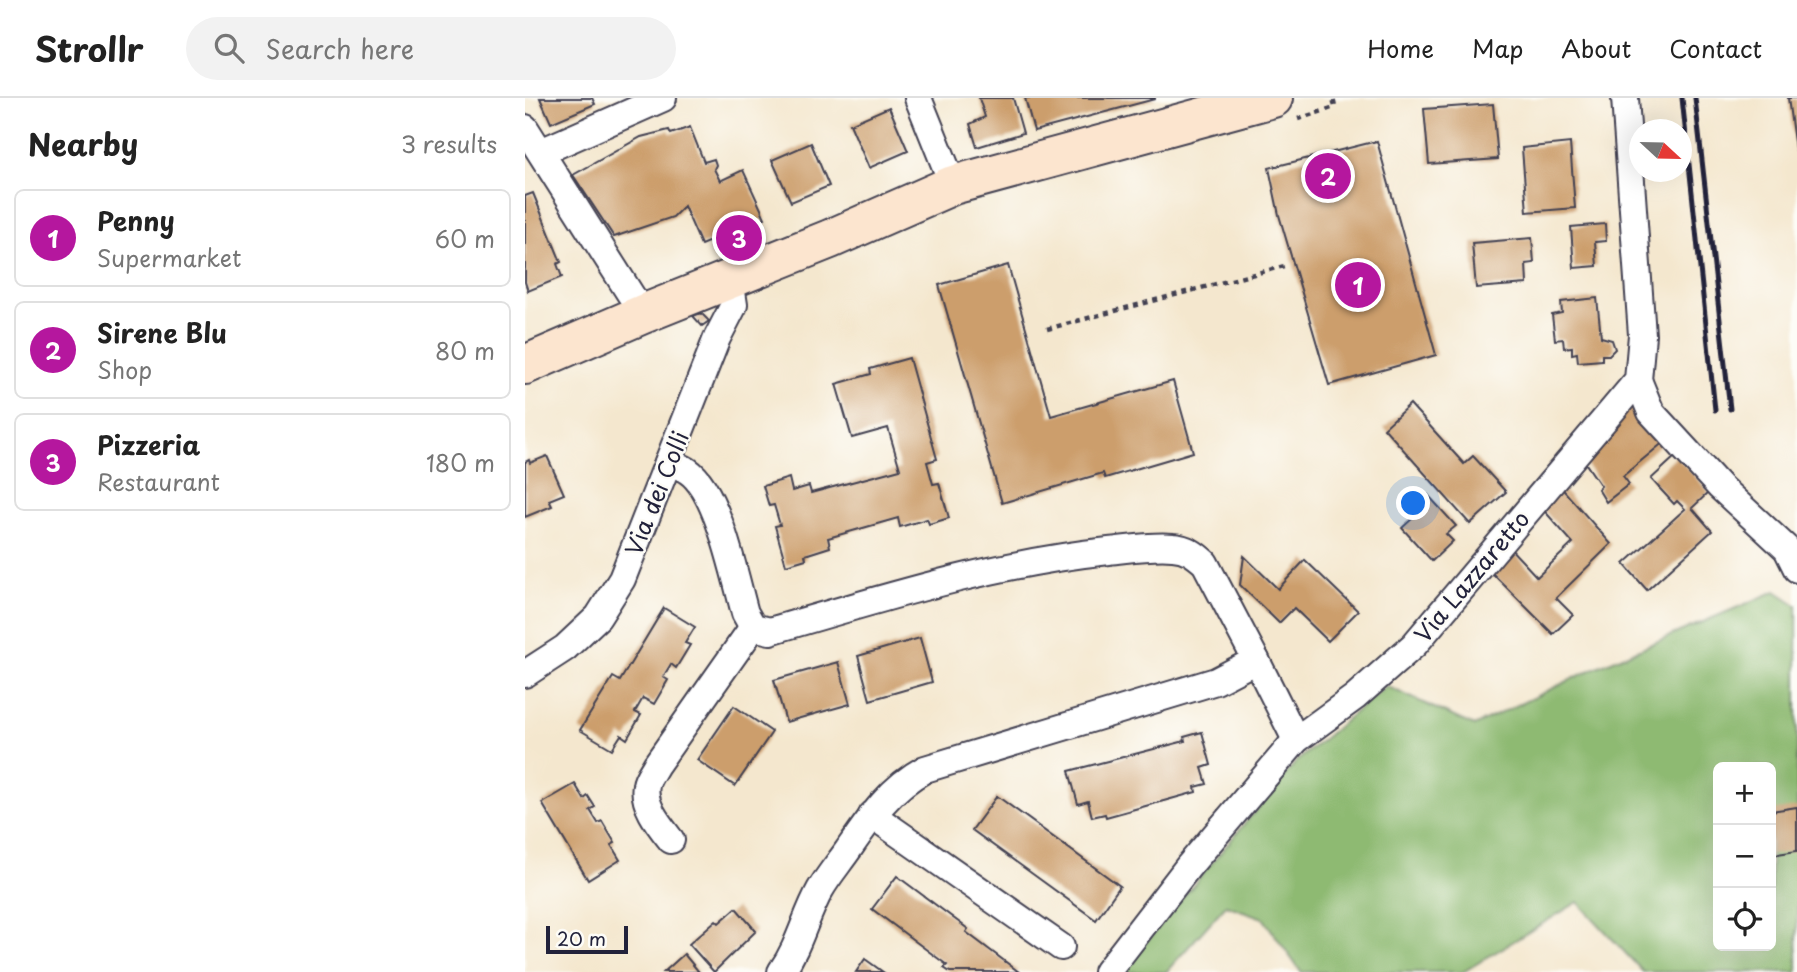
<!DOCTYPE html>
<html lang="en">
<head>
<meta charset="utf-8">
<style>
  body { margin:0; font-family:"Playpen Sans",sans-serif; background:#f2f2f2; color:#222 }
  .controls { position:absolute; right:21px; bottom:21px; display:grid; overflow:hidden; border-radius:10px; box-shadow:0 7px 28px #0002 }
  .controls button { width:63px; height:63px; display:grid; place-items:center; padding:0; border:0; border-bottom:2px solid #e0e0e0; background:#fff; color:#222; font:35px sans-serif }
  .compass { position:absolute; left:1104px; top:21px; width:63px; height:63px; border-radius:50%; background:#fff; box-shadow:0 7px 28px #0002; rotate:112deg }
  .scale { position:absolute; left:21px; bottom:18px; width:82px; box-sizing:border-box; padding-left:7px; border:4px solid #22223b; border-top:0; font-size:19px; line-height:24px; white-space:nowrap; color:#22223b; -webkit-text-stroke:5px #fdfcf7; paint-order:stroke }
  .you { position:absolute; left:889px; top:406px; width:24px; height:24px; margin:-18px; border:5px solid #fff; border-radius:50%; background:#1a73e8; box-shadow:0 0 0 10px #1a73e833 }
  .badge { display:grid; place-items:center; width:46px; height:46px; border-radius:50%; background:#b5179e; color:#fff; font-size:23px; font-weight:700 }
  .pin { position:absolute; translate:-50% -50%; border:4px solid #fff; box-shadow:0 2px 7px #0006 }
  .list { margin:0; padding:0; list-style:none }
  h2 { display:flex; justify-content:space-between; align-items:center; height:91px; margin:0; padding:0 28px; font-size:30px }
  h2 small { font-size:23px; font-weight:400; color:#767676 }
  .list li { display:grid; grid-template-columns:46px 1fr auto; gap:21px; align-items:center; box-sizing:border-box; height:98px; margin:0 14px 14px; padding:0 14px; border:2px solid #e0e0e0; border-radius:10px }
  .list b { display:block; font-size:26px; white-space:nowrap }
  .list p { margin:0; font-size:23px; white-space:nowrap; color:#767676 }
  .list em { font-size:23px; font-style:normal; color:#767676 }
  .icon { flex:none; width:38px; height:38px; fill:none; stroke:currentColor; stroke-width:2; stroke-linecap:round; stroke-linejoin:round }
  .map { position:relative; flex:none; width:1272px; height:874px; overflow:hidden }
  header { display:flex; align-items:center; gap:42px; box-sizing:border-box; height:98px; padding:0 35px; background:#fff; border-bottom:2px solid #e0e0e0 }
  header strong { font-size:33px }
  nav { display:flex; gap:38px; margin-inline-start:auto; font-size:24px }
  .search { width:490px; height:63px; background:#f2f2f2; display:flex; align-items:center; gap:18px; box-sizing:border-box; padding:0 24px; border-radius:38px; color:#767676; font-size:26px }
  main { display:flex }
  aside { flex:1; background:#fff }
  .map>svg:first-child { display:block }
  .forest { fill:#8eba72; stroke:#586e56; stroke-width:2; fill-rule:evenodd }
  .building { fill:#cc9e6c }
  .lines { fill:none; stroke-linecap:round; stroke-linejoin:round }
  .street-casing { stroke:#424051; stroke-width:30 }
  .secondary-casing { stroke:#424051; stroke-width:42 }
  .path { stroke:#424051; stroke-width:4.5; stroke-dasharray:5 5; stroke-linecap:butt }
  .street { stroke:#fff; stroke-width:26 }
  .secondary { stroke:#fce5cf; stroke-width:38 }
  .rail { stroke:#22223b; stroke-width:5 }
  .labels { text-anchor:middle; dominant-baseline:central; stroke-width:5; stroke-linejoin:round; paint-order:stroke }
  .street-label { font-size:23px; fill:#22223b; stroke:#fdfcf7 }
</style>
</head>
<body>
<header>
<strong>Strollr</strong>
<div class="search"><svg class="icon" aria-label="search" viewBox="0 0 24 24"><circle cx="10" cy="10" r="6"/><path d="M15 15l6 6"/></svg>Search here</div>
<nav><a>Home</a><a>Map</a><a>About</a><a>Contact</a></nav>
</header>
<main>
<aside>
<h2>Nearby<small>3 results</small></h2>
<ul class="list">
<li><span class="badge">1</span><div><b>Penny</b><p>Supermarket</p></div><em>60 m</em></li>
<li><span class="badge">2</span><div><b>Sirene Blu</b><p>Shop</p></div><em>80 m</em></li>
<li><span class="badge">3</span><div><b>Pizzeria</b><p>Restaurant</p></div><em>180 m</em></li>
</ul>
</aside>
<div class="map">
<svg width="1272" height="874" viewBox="0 0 1272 874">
  <rect width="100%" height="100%" fill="#fdfcf7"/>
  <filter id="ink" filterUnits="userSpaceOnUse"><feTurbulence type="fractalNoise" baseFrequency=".0143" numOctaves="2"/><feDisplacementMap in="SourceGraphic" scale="14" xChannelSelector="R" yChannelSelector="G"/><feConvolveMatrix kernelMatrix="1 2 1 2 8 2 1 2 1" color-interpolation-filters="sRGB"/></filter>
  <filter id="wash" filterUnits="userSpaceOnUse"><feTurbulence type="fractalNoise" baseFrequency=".00686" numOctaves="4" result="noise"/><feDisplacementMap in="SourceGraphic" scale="28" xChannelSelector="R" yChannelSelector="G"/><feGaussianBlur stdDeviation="1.57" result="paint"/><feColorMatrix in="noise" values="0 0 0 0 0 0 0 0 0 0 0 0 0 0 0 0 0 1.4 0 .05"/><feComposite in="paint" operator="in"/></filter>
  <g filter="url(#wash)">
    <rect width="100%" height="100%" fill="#f4e7ce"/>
    <!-- forest -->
    <path class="forest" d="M1251,493L1272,507V874H1118L1053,804L938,874H776L738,820L701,807L641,874H596L771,664L861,588L949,628L1072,569ZM1193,669H1246V848H1193Z"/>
    <g id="blocks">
      <!-- building -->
      <g class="building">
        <polygon points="15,0 67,0 70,6 26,25"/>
        <polygon points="454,0 488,0 498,35 452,49 445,26 460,19"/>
        <polygon points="500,0 630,0 630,1 509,33"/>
        <polygon points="1263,0 1272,0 1272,50 1270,51"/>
        <polygon points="968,6 973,61 904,66 899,11"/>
        <polygon points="364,9 383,53 344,70 325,26"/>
        <polygon points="165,29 179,64 189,61 191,67 189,71 195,83 218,72 240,120 176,147 159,108 148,119 89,139 48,77 116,39 144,32 146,36"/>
        <polygon points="852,43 911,257 804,287 754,117 744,70"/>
        <polygon points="286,45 304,88 266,104 247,62"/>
        <polygon points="1045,45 1050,110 1002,114 997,50"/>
        <polygon points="8,95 36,164 32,166 37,179 3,193 0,184 0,98"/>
        <polygon points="1080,126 1081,143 1070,144 1072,168 1049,170 1046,129"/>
        <polygon points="1007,140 1009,165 1001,166 1002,186 951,190 947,145"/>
        <polygon points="483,167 526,318 648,283 668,354 580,380 578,375 477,405 414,187"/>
        <polygon points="1072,200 1076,239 1087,242 1090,251 1084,257 1077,257 1077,262 1053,264 1052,255 1047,256 1047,249 1039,250 1038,241 1030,242 1027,217 1037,215 1036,204"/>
        <polygon points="176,215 184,223 177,228 168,218"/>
        <polygon points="384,260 412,361 402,364 408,386 414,385 424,420 404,426 402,421 375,429 373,420 303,440 305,449 280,457 281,461 261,467 250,428 255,427 249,407 244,408 238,388 264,380 267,393 284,388 286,395 375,371 363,330 327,340 311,286 346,276 345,271"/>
        <polygon points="1105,304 1140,343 1098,378 1104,386 1081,404 1073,391 1076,388 1057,360"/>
        <polygon points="885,306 939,366 948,358 981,394 945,426 859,330"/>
        <polygon points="22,358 39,396 24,402 27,408 0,419 0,364 4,362 5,365"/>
        <polygon points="1151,358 1184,394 1167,410 1187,433 1122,492 1099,466 1160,411 1152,403 1149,406 1126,381"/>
        <polygon points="1033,386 1086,446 1031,500 1048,517 1028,536 962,470 983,448 1012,479 1048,445 1015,408"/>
        <polygon points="903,397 931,428 921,436 928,443 907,463 877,430 888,420 883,415"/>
        <polygon points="719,458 753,491 780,462 833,513 803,543 769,510 754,525 715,487"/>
        <polygon points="139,510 170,529 160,545 165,547 151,570 146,566 138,579 143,582 129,606 118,600 110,614 116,617 102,641 96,637 87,651 55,632 88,579 95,583"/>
        <polygon points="395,540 407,584 345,602 333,558"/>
        <polygon points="313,564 325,606 261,624 249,582"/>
        <polygon points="209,608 247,634 210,688 172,662"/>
        <polygon points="677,634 686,667 677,670 682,686 670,689 671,694 581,719 580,716 567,719 563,703 553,706 544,673 660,643 659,639"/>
        <polygon points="50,686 59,701 63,698 70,709 65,712 73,725 77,723 90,745 86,747 95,762 63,782 17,705"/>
        <polygon points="472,698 595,788 571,822 447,732"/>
        <polygon points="1272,709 1272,753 1246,757 1246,713"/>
        <polygon points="372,778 443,831 441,834 494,874 425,874 419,870 422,867 347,811"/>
        <polygon points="211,810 231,833 189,874 164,846 191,822 194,825"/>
        <polygon points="159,856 174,874 139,874"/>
        <polygon points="340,861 358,874 331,874"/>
      </g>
    </g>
  </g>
  <g filter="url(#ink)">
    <use href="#blocks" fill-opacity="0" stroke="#424051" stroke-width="2"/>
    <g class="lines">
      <!-- street casing -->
      <g class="street-casing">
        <g id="street">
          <polyline points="393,0 428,87"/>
          <polyline points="0,30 118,216"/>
          <polyline points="16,54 138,0"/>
          <polyline points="1113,282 1126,314 1195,389 1262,451 1272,471"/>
          <path d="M143,364C149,367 158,369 163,373C193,393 210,480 220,515L228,529L245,533C355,501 468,465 584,453C604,451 627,447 648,449C662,450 670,456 680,465L731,562L691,583L400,671C365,690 345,720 323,752C314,765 303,778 295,792C280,819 275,847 256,874"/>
          <polyline points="731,562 771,642"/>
          <polyline points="0,576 40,550 73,519 97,481 192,240 209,207 205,181"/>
          <polyline points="347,717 536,849"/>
          <path d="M146,742C135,728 117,707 121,687C122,680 128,673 131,667L228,529"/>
          <polyline points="582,874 663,769 771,642 830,599 889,547 1113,282 1117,237 1100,0"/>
        </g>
      </g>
      <!-- secondary casing -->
      <g class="secondary-casing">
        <polyline id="secondary" points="0,267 118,216 305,141 428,87 748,0"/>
      </g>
      <!-- path -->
      <g class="path">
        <polyline points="773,21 810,9 808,0"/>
        <polyline points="522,231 759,168"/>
      </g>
      <!-- street -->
      <use href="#street" class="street"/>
      <!-- secondary -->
      <use href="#secondary" class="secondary"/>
      <!-- rail -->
      <g class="rail">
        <polyline points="1157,0 1190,312"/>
        <polyline points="1170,0 1205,311"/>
      </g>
    </g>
  </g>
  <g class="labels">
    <!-- street labels -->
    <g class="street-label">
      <text transform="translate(131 395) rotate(-68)">Via dei Colli</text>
      <text transform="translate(946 478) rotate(-50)">Via Lazzaretto</text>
    </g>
  </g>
</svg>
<div class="controls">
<button>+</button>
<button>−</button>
<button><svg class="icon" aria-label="locate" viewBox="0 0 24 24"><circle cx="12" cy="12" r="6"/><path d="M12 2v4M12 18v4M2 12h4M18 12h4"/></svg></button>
</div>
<svg class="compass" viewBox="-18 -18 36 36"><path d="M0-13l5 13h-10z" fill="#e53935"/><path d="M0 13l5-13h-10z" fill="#767676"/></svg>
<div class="scale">20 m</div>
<div class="you"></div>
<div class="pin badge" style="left:833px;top:187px">1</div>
<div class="pin badge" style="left:803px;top:78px">2</div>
<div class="pin badge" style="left:214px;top:140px">3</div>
</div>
</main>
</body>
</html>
